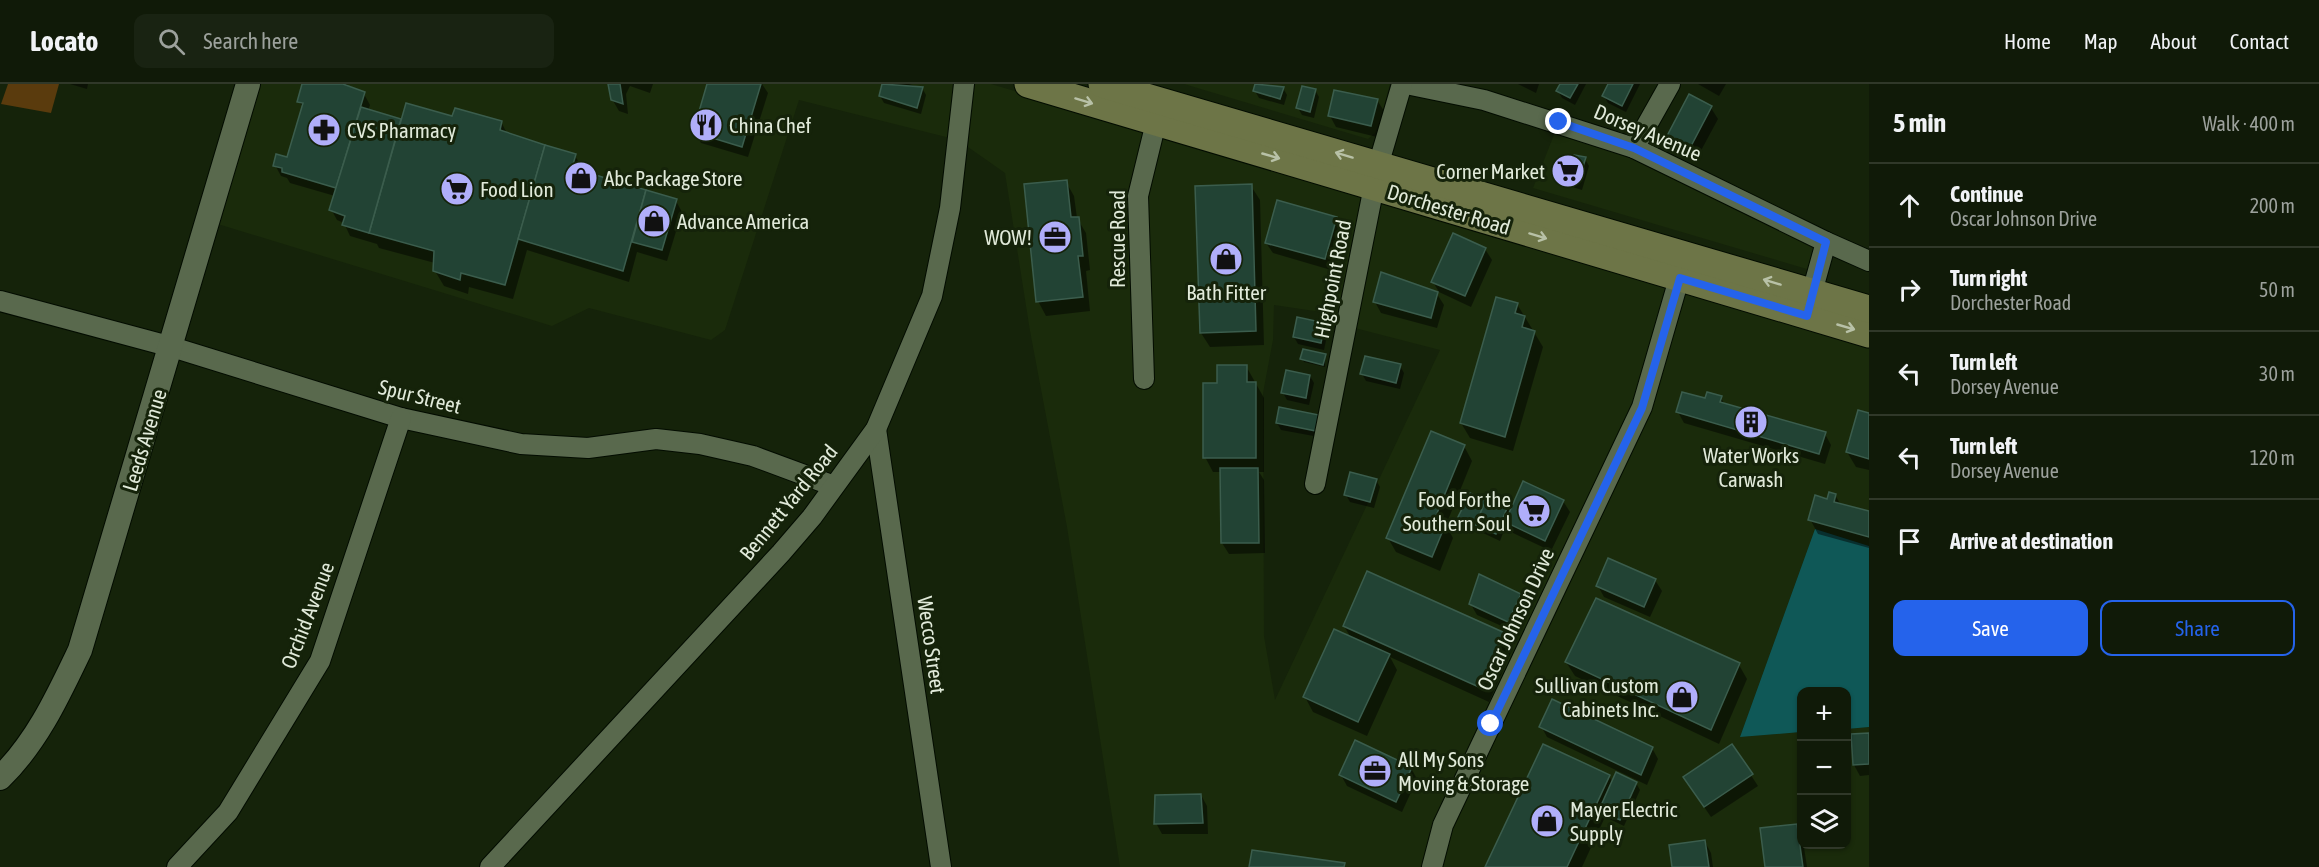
<!DOCTYPE html>
<html lang="en">
<head>
<meta charset="utf-8">
<style>
  body { margin:0; font-family:"Asap Condensed",sans-serif; background:#192312; color:#f1f3f6 }
  .controls { position:absolute; right:18px; bottom:18px; display:grid; overflow:hidden; border-radius:12px; box-shadow:0 2px 4px #0004 }
  .controls button { width:54px; height:54px; display:grid; place-items:center; padding:0; border:0; border-bottom:2px solid #303829; background:#101a08; color:#f1f3f6; font:30px sans-serif }
  .stop { position:absolute; width:18px; height:18px; margin:-14px; border:4px solid #2563eb; border-radius:50%; background:#fff }
  .stop.end { background:#2563eb; border-color:#fff; box-shadow:0 2px 6px #0008 }
  .list { margin:0; padding:0; list-style:none }
  h2 { display:flex; justify-content:space-between; align-items:center; height:78px; margin:0; padding:0 24px; font-size:26px }
  h2 small { font-size:20px; font-weight:400; color:#9ca19c }
  .list li { display:grid; grid-template-columns:39px 1fr auto; gap:18px; align-items:center; box-sizing:border-box; height:84px; padding:0 24px; border-top:2px solid #303829 }
  .list b { display:block; font-size:22px; white-space:nowrap }
  .list p { margin:0; font-size:20px; white-space:nowrap; color:#9ca19c }
  .list em { font-size:20px; font-style:normal; color:#9ca19c }
  .actions { display:flex; gap:12px; padding:18px 24px }
  .actions a { flex:1; padding:14px 0; border:2px solid #2563eb; border-radius:12px; text-align:center; font-size:21px; color:#2563eb }
  .actions .main { background:#2563eb; color:#fff }
  .icon { flex:none; width:33px; height:33px; fill:none; stroke:currentColor; stroke-width:2; stroke-linecap:round; stroke-linejoin:round }
  .map { position:relative; flex:none; width:1869px; height:783px; overflow:hidden }
  header { display:flex; align-items:center; gap:36px; box-sizing:border-box; height:84px; padding:0 30px; background:#101a08; border-bottom:2px solid #303829 }
  header strong { font-size:28px }
  nav { display:flex; gap:33px; margin-inline-start:auto; font-size:21px }
  .search { width:420px; height:54px; background:#192312; display:flex; align-items:center; gap:15px; box-sizing:border-box; padding:0 21px; border-radius:12px; color:#9ca19c; font-size:22px }
  main { display:flex }
  aside { flex:1; background:#101a08 }
  .map>svg:first-child { display:block }
  .built { fill:#1a2b0b; fill-rule:evenodd }
  .green { fill:#5a3b0d }
  .water { fill:#0f5857 }
  .shadow { fill:#0007; fill-rule:evenodd }
  .building { fill:#224334; stroke:#3b5d4d; stroke-width:1.5 }
  .lines { fill:none; stroke-linecap:round; stroke-linejoin:round }
  .minor-casing { stroke:#030c00; stroke-width:22 }
  .tertiary-casing { stroke:#030c00; stroke-width:26 }
  .secondary-casing { stroke:#030c00; stroke-width:29 }
  .minor { stroke:#59694d; stroke-width:20 }
  .tertiary { stroke:#59694d; stroke-width:24 }
  .secondary { stroke:#6d7547; stroke-width:27 }
  .oneway { stroke:#b8c1a7 }
  .route { stroke:#2563eb; stroke-width:8 }
  .labels { text-anchor:middle; dominant-baseline:central; stroke-width:6; stroke-linejoin:round; paint-order:stroke }
  .poi-label { font-size:21px; fill:#e1eada; stroke:#15230a; text-anchor:start }
  .street-label { font-size:21px; fill:#e1eada; stroke:#15230a }
</style>
</head>
<body>
<header>
<strong>Locato</strong>
<div class="search"><svg class="icon" aria-label="search" viewBox="0 0 24 24"><circle cx="10" cy="10" r="6"/><path d="M15 15l6 6"/></svg>Search here</div>
<nav><a>Home</a><a>Map</a><a>About</a><a>Contact</a></nav>
</header>
<main>
<div class="map">
<svg width="1869" height="783" viewBox="0 0 1869 783">
  <rect width="100%" height="100%" fill="#15230a"/>
  <!-- built -->
  <g class="built">
    <path d="M248,0H991L1869,260V462L1815,445L1740,653L1801,648L1802,760H1846L1847,645L1869,643V783H1120L1067,443L1030,247L1005,89L958,56L799,16L725,246L711,256L589,224L552,242L208,137ZM1274,221L1348,232L1347,242L1440,266L1275,616L1264,552L1263,309L1273,256Z"/>
    <polygon points="1184,0 1390,0 1380,37 1375,49 1368,55"/>
    <polygon points="1559,38 1826,158 1817,188 1533,104"/>
  </g>
  <!-- green -->
  <polygon class="green" points="8,0 59,0 51,29 1,20"/>
  <!-- water -->
  <polygon class="water" points="1815,445 1869,462 1869,643 1847,645 1846,608 1802,608 1801,648 1740,653"/>
  <!-- shadow -->
  <g class="shadow">
    <polygon points="70,0 88,0 87,5"/>
    <path d="M304,0H347L350,5L364,10L370,21L368,27L402,37L453,34L501,38L508,51L575,72L582,83L580,88L676,117L682,128L667,177L637,168L629,198L527,166L513,215L469,203L468,210L444,202L435,187V179L379,164L377,160L350,152L344,139L337,136L331,125L335,112L290,99L287,94L281,92L275,81L288,75L303,24L299,17ZM572,78H576L572,92L569,91Z"/>
    <polygon points="610,0 653,0 650,9 630,2 626,10 628,30 619,27 612,15"/>
    <polygon points="709,0 762,0 768,9 748,73 701,59 695,48"/>
    <polygon points="883,0 909,0 922,4 926,11 921,30 884,19 880,12"/>
    <polygon points="1257,0 1283,4 1287,11 1284,21 1259,14 1255,7"/>
    <polygon points="1518,0 1539,0 1536,9"/>
    <polygon points="1562,0 1586,0 1575,21 1562,14 1558,7"/>
    <polygon points="1610,0 1640,0 1626,28 1608,19 1604,12"/>
    <polygon points="1698,0 1726,0 1719,12"/>
    <polygon points="1315,6 1319,13 1314,34 1302,31 1298,24"/>
    <polygon points="1690,12 1711,24 1718,35 1697,74 1675,63 1668,52"/>
    <polygon points="1377,16 1384,27 1377,53 1336,43 1330,32"/>
    <polygon points="1585,75 1589,82 1582,106 1560,99 1555,91 1572,85"/>
    <polygon points="1066,98 1074,112 1077,134 1086,149 1090,186 1086,187 1090,227 1046,232 1038,217"/>
    <polygon points="1251,102 1260,116 1264,261 1210,263 1201,249"/>
    <polygon points="1336,134 1342,145 1331,186 1273,169 1266,159"/>
    <polygon points="1485,165 1492,176 1471,223 1439,208 1433,198"/>
    <polygon points="1437,210 1444,221 1437,244 1381,229 1375,218"/>
    <polygon points="1517,220 1543,263 1513,367 1470,354 1461,339"/>
    <polygon points="1324,240 1328,247 1324,266 1298,260 1294,253"/>
    <polygon points="1325,271 1325,283 1304,278 1302,275"/>
    <polygon points="1246,282 1264,314 1264,388 1259,388 1264,396 1265,469 1229,470 1222,459 1221,388 1213,388 1205,373 1218,300"/>
    <polygon points="1400,282 1404,289 1400,305 1366,297 1362,290"/>
    <polygon points="1310,292 1314,299 1309,321 1287,316 1283,309"/>
    <polygon points="1721,314 1725,321 1825,350 1831,361 1825,380 1684,339 1678,328"/>
    <polygon points="1869,331 1869,386 1856,383 1847,368"/>
    <polygon points="1318,332 1319,353 1281,346 1277,339"/>
    <polygon points="1464,362 1472,377 1446,441 1453,454 1440,487 1396,468 1388,454"/>
    <polygon points="1376,396 1380,403 1374,424 1350,418 1346,411"/>
    <polygon points="1835,411 1841,421 1869,430 1869,464 1818,450 1810,435"/>
    <polygon points="1563,417 1570,428 1551,467 1513,449 1507,439 1500,457 1464,440 1459,433 1486,419 1507,423 1510,429"/>
    <polygon points="1655,496 1662,507 1650,533 1604,513 1598,502"/>
    <polygon points="1520,511 1527,522 1515,548 1477,531 1470,519"/>
    <polygon points="1344,542 1504,550 1513,564 1489,618 1390,573 1397,586 1367,652 1313,628 1305,613 1351,554"/>
    <polygon points="1566,578 1739,581 1747,595 1719,660 1575,592"/>
    <polygon points="1541,642 1652,664 1658,675 1647,701 1547,653"/>
    <polygon points="1869,651 1869,691 1860,692 1854,681"/>
    <polygon points="1732,662 1758,702 1711,733 1691,704"/>
    <polygon points="1411,684 1417,695 1402,728 1347,702 1341,691"/>
    <polygon points="1609,692 1613,699 1636,699 1640,706 1624,742 1605,733 1582,783 1486,783"/>
    <polygon points="1201,711 1207,722 1208,750 1162,750 1156,739"/>
    <polygon points="1796,741 1802,750 1807,783 1767,783"/>
    <polygon points="1705,758 1711,769 1713,783 1673,783"/>
  </g>
  <!-- building -->
  <g class="building">
    <polygon points="302,0 343,0 365,8 336,104 282,88 282,84 273,82 276,70 287,73 303,19 297,18"/>
    <polygon points="608,0 620,0 623,20 611,16"/>
    <polygon points="707,0 761,0 742,63 693,48"/>
    <polygon points="882,0 923,3 917,24 879,12"/>
    <polygon points="1255,0 1284,3 1280,15 1253,7"/>
    <polygon points="1560,0 1578,0 1570,14 1556,7"/>
    <polygon points="1608,0 1633,0 1622,22 1602,12"/>
    <polygon points="1302,2 1316,5 1310,28 1296,24"/>
    <polygon points="1334,6 1378,15 1371,42 1328,32"/>
    <polygon points="1689,10 1712,22 1690,64 1667,52"/>
    <polygon points="406,19 452,32 455,24 502,37 500,46 545,61 505,201 461,189 460,196 433,187 434,167 369,149"/>
    <polygon points="361,23 401,35 369,149 342,141 345,132 329,126"/>
    <polygon points="545,61 576,70 572,84 646,106 623,187 518,155"/>
    <polygon points="1574,71 1586,73 1578,99 1554,92 1557,79 1571,83"/>
    <polygon points="1067,96 1071,133 1079,133 1083,172 1078,172 1083,213 1036,218 1024,100"/>
    <polygon points="1252,100 1256,247 1200,249 1195,102"/>
    <polygon points="646,106 677,115 662,166 632,158"/>
    <polygon points="1277,116 1337,133 1325,175 1265,159"/>
    <polygon points="1453,149 1486,164 1465,212 1431,198"/>
    <polygon points="1381,188 1438,208 1431,234 1373,218"/>
    <polygon points="1496,213 1518,219 1515,229 1525,232 1522,243 1535,247 1505,353 1460,339"/>
    <polygon points="1297,233 1325,239 1321,259 1293,253"/>
    <polygon points="1303,265 1326,270 1323,281 1300,275"/>
    <polygon points="1365,272 1401,280 1396,299 1360,290"/>
    <polygon points="1217,281 1247,281 1247,298 1256,298 1256,374 1203,374 1203,299 1217,299"/>
    <polygon points="1286,286 1310,291 1306,314 1281,309"/>
    <polygon points="1682,308 1705,314 1707,308 1722,312 1720,318 1826,348 1819,370 1676,328"/>
    <polygon points="1279,323 1319,331 1316,347 1276,339"/>
    <polygon points="1858,326 1869,329 1869,375 1846,368"/>
    <polygon points="1431,347 1465,361 1435,434 1446,439 1432,473 1386,454"/>
    <polygon points="1220,384 1258,384 1259,459 1221,459"/>
    <polygon points="1350,388 1377,395 1370,418 1344,411"/>
    <polygon points="1523,397 1564,416 1545,457 1505,438"/>
    <polygon points="1829,408 1836,410 1834,418 1869,427 1869,453 1808,436 1815,411 1827,415"/>
    <polygon points="1470,409 1486,417 1475,441 1458,433"/>
    <polygon points="1488,412 1508,422 1496,450 1475,441"/>
    <polygon points="1608,474 1656,495 1644,523 1596,502"/>
    <polygon points="1367,487 1505,549 1481,604 1343,542"/>
    <polygon points="1479,490 1521,510 1508,538 1469,520"/>
    <polygon points="1596,514 1740,579 1711,646 1565,578"/>
    <polygon points="1334,545 1390,570 1358,638 1303,613"/>
    <polygon points="1552,615 1653,663 1641,691 1539,643"/>
    <polygon points="1869,649 1869,680 1853,681 1851,650"/>
    <polygon points="1355,656 1412,683 1396,718 1339,691"/>
    <polygon points="1543,660 1610,691 1567,783 1485,783"/>
    <polygon points="1732,660 1753,690 1704,723 1683,693"/>
    <polygon points="1616,688 1637,698 1620,736 1599,726"/>
    <polygon points="1201,710 1203,739 1154,740 1155,711"/>
    <polygon points="1797,740 1803,783 1765,783 1760,744"/>
    <polygon points="1705,756 1709,783 1672,783 1669,761"/>
    <polygon points="1252,766 1345,779 1344,783 1249,783"/>
  </g>
  <g class="lines">
    <!-- minor casing -->
    <g class="minor-casing">
      <g id="minor">
        <polyline points="1406,0 1484,16 1634,64 1826,158 1809,219"/>
        <polyline points="1634,64 1670,0"/>
        <polyline points="1826,158 1869,177"/>
        <polyline points="0,217 172,263 401,334 521,360 588,364 656,355 700,360 753,372 834,402"/>
        <polyline points="1144,295 1138,112 1159,26"/>
        <polyline points="876,345 941,783"/>
        <polyline points="1315,400 1378,82 1402,0"/>
        <polyline points="177,783 228,728 320,577 401,334"/>
        <polyline points="490,783 781,469 812,433 876,345 932,212 950,124 964,0"/>
        <polyline points="1432,783 1443,741 1642,323 1683,181"/>
      </g>
    </g>
    <!-- tertiary casing -->
    <g class="tertiary-casing">
      <path id="tertiary" d="M0,694C37,658 58,612 80,566L248,0"/>
    </g>
    <!-- secondary casing -->
    <g class="secondary-casing">
      <g id="secondary">
        <polyline points="1028,0 1869,250"/>
        <polyline points="1102,0 1869,225"/>
      </g>
    </g>
    <!-- minor -->
    <use href="#minor" class="minor"/>
    <!-- tertiary -->
    <use href="#tertiary" class="tertiary"/>
    <!-- secondary -->
    <use href="#secondary" class="secondary"/>
  </g>
  <!-- one-way arrows -->
  <defs><path id="oneway-shaft" d="M-6 0H5M1.5-3L5.5 0L1.5 3" fill="none" stroke-width="1.6" stroke-linecap="round" stroke-linejoin="round" transform="scale(1.5)"/></defs>
  <g class="oneway">
    <use href="#oneway-shaft" transform="translate(1084 17) rotate(17)"/>
    <use href="#oneway-shaft" transform="translate(1344 71) rotate(-163)"/>
    <use href="#oneway-shaft" transform="translate(1271 72) rotate(16)"/>
    <use href="#oneway-shaft" transform="translate(1538 152) rotate(17)"/>
    <use href="#oneway-shaft" transform="translate(1772 198) rotate(-163)"/>
    <use href="#oneway-shaft" transform="translate(1846 243) rotate(16)"/>
  </g>
  <g class="lines">
    <!-- route -->
    <polyline class="route" points="1491,640 1642,324 1680,194 1807,232 1826,158 1634,64 1559,38"/>
  </g>
  <!-- icons -->
  <defs>
    <g id="restaurant-disc" transform="scale(1.725)"><circle r="9.5" fill="#b0aefa" stroke="#15230a"/><path d="M-5-6h1v4h1v-4h1v4h1v-4h1v5L-1.5 .5V6h-2V.5L-5-1ZM5-6V6H3V1.5H1.5Q1.5-4 5-6Z" fill="#111"/></g>
    <g id="pharmacy-disc" transform="scale(1.725)"><circle r="9.5" fill="#b0aefa" stroke="#15230a"/><path d="M-2-6h4v4h4v4h-4v4h-4v-4h-4v-4h4Z" fill="#111"/></g>
    <g id="supermarket-disc" transform="scale(1.725)"><circle r="9.5" fill="#b0aefa" stroke="#15230a"/><path d="M-6-5.5h2.5l.6 2H6L4.5 2H-2.5L-4.4-4H-6ZM-1.5 3.2a1.3 1.3 0 1 0 .1 0ZM3 3.2a1.3 1.3 0 1 0 .1 0Z" fill="#111"/></g>
    <g id="shop-disc" transform="scale(1.725)"><circle r="9.5" fill="#b0aefa" stroke="#15230a"/><path d="M-5-2.5h2.3a2.7 3.5 0 0 1 5.4 0H5L5.5 6h-11ZM-1.5-2.5h3a1.5 2.3 0 0 0-3 0Z" fill="#111"/></g>
    <g id="office-disc" transform="scale(1.725)"><circle r="9.5" fill="#b0aefa" stroke="#15230a"/><path d="M-6-3h4V-5.5h4V-3h4V5H-6ZM-1-4.5V-3h2v-1.5ZM-6 0V1H6V0Z" fill="#111"/></g>
    <g id="building-disc" transform="scale(1.725)"><circle r="9.5" fill="#b0aefa" stroke="#15230a"/><path d="M-4-6H4V6H1V3H-1V6H-4ZM-2.5-4.3h1.7v1.8h-1.7ZM.8-4.3h1.7v1.8H.8ZM-2.5-1h1.7V.8h-1.7ZM.8-1h1.7V.8H.8Z" fill="#111"/></g>
  </defs>
  <g fill-rule="evenodd">
    <use href="#restaurant-disc" x="706" y="41"/>
    <use href="#pharmacy-disc" x="324" y="46"/>
    <use href="#supermarket-disc" x="1568" y="87"/>
    <use href="#shop-disc" x="581" y="94"/>
    <use href="#supermarket-disc" x="457" y="105"/>
    <use href="#shop-disc" x="654" y="137"/>
    <use href="#office-disc" x="1055" y="153"/>
    <use href="#shop-disc" x="1226" y="175"/>
    <use href="#building-disc" x="1751" y="338"/>
    <use href="#supermarket-disc" x="1534" y="427"/>
    <use href="#shop-disc" x="1682" y="613"/>
    <use href="#office-disc" x="1375" y="687"/>
    <use href="#shop-disc" x="1547" y="737"/>
  </g>
  <g class="labels">
    <!-- poi labels -->
    <g class="poi-label">
      <text x="729" y="41">China Chef</text>
      <text x="347" y="46">CVS Pharmacy</text>
      <text x="1545" y="87" text-anchor="end">Corner Market</text>
      <text x="604" y="94">Abc Package Store</text>
      <text x="480" y="105">Food Lion</text>
      <text x="677" y="137">Advance America</text>
      <text x="1032" y="153" text-anchor="end">WOW!</text>
      <text x="1226" y="208" text-anchor="middle">Bath Fitter</text>
      <text x="1751" y="371" text-anchor="middle">Water Works<tspan x="1751" dy="24">Carwash</tspan></text>
      <text x="1511" y="415" text-anchor="end">Food For the<tspan x="1511" dy="24">Southern Soul</tspan></text>
      <text x="1659" y="601" text-anchor="end">Sullivan Custom<tspan x="1659" dy="24">Cabinets Inc.</tspan></text>
      <text x="1398" y="675">All My Sons<tspan x="1398" dy="24">Moving &amp; Storage</tspan></text>
      <text x="1570" y="725">Mayer Electric<tspan x="1570" dy="24">Supply</tspan></text>
    </g>
    <!-- street labels -->
    <g class="street-label">
      <text transform="translate(1648 48) rotate(23)">Dorsey Avenue</text>
      <text transform="translate(1449 125) rotate(17)">Dorchester Road</text>
      <text transform="translate(1117 155) rotate(-90)">Rescue Road</text>
      <text transform="translate(1332 195) rotate(-79)">Highpoint Road</text>
      <text transform="translate(420 312) rotate(14)">Spur Street</text>
      <text transform="translate(144 356) rotate(-73)">Leeds Avenue</text>
      <text transform="translate(788 418) rotate(-51)">Bennett Yard Road</text>
      <text transform="translate(307 531) rotate(-69)">Orchid Avenue</text>
      <text transform="translate(1515 535) rotate(-65)">Oscar Johnson Drive</text>
      <text transform="translate(932 561) rotate(82)">Wecco Street</text>
    </g>
  </g>
</svg>
<div class="controls">
<button>+</button>
<button>−</button>
<button><svg class="icon" aria-label="layers" viewBox="0 0 24 24"><path d="M12 4l9 5-9 5-9-5zM3 14l9 5 9-5"/></svg></button>
</div>
<div class="stop" style="left:1491px;top:640px"></div>
<div class="stop end" style="left:1559px;top:38px"></div>
</div>
<aside>
<h2>5 min<small>Walk · 400 m</small></h2>
<ul class="list">
<li><svg class="icon" aria-label="ahead" viewBox="0 0 24 24"><path d="M12 20V5M6 11l6-6 6 6"/></svg><div><b>Continue</b><p>Oscar Johnson Drive</p></div><em>200 m</em></li>
<li><svg class="icon" aria-label="right" viewBox="0 0 24 24"><path d="M7 20v-9h11M14 6l5 5-5 5"/></svg><div><b>Turn right</b><p>Dorchester Road</p></div><em>50 m</em></li>
<li><svg class="icon" aria-label="left" viewBox="0 0 24 24"><path d="M17 20v-9H6M10 6l-5 5 5 5"/></svg><div><b>Turn left</b><p>Dorsey Avenue</p></div><em>30 m</em></li>
<li><svg class="icon" aria-label="left" viewBox="0 0 24 24"><path d="M17 20v-9H6M10 6l-5 5 5 5"/></svg><div><b>Turn left</b><p>Dorsey Avenue</p></div><em>120 m</em></li>
<li><svg class="icon" aria-label="arrive" viewBox="0 0 24 24"><path d="M6 21V4h12l-3 4 3 4H6"/></svg><div><b>Arrive at destination</b></div></li>
</ul>
<div class="actions"><a class="main">Save</a><a>Share</a></div>
</aside>
</main>
</body>
</html>
